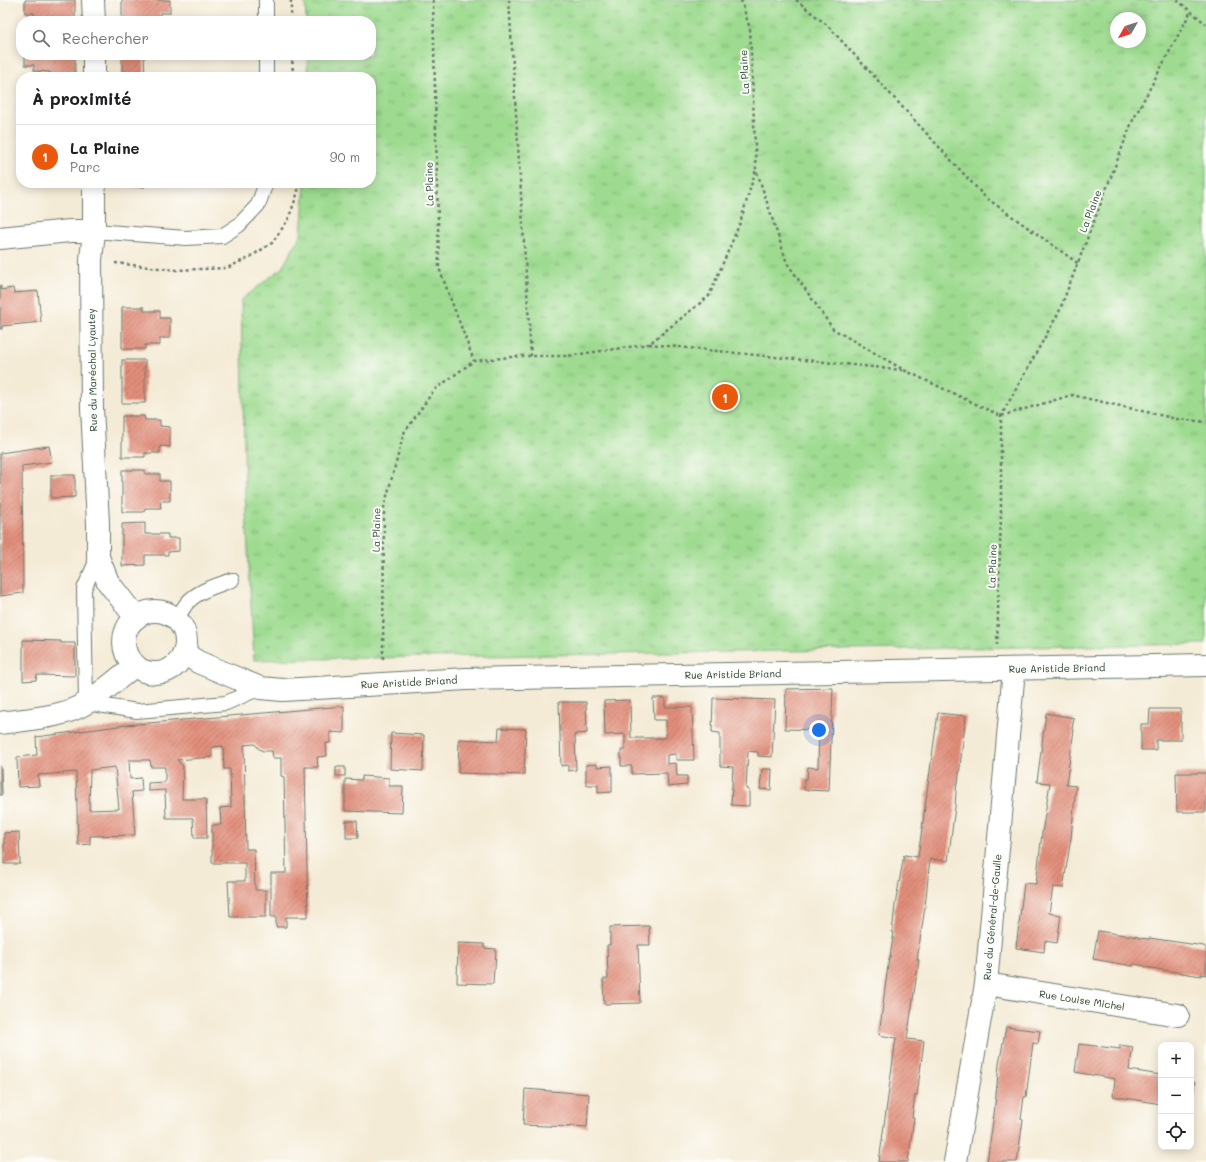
<!DOCTYPE html>
<html lang="fr">
<head>
<meta charset="utf-8">
<style>
  body { margin:0; font-family:Mali,sans-serif; background:#f6f6f6; color:#202124 }
  .controls { position:absolute; right:12px; bottom:12px; display:grid; overflow:hidden; border-radius:8px; box-shadow:0 2px 10px #0003 }
  .controls button { width:36px; height:36px; display:grid; place-items:center; padding:0; border:0; border-bottom:1px solid #e0e0e0; background:#fff; color:#202124; font:20px sans-serif }
  .compass { position:absolute; left:1110px; top:12px; width:36px; height:36px; border-radius:50%; background:#fff; box-shadow:0 2px 10px #0003; rotate:231deg }
  .you { position:absolute; left:819px; top:730px; width:14px; height:14px; margin:-10px; border:3px solid #fff; border-radius:50%; background:#1a73e8; box-shadow:0 0 0 6px #1a73e833 }
  .badge { display:grid; place-items:center; width:26px; height:26px; border-radius:50%; background:#ea580c; color:#fff; font-size:13px; font-weight:700 }
  .pin { position:absolute; translate:-50% -50%; border:2px solid #fff; box-shadow:0 1px 4px #0006 }
  .list { margin:0; padding:0; list-style:none }
  h2 { display:flex; justify-content:space-between; align-items:center; height:52px; margin:0; padding:0 16px; font-size:17px }
  h2 small { font-size:13px; font-weight:400; color:#757577 }
  .list li { display:grid; grid-template-columns:26px 1fr auto; gap:12px; align-items:center; box-sizing:border-box; height:64px; padding:0 16px; border-top:1px solid #e0e0e0 }
  .list b { display:block; font-size:15px; white-space:nowrap }
  .list p { margin:0; font-size:13px; white-space:nowrap; color:#757577 }
  .list em { font-size:13px; font-style:normal; color:#757577 }
  .icon { flex:none; width:22px; height:22px; fill:none; stroke:currentColor; stroke-width:2; stroke-linecap:round; stroke-linejoin:round }
  .map { position:relative; flex:none; width:1206px; height:1162px; overflow:hidden }
  .search { position:absolute; background:#fff; box-shadow:0 2px 10px #0003; left:16px; top:16px; width:360px; height:44px; display:flex; align-items:center; gap:10px; box-sizing:border-box; padding:0 14px; border-radius:16px; color:#757577; font-size:15px }
  .panel { position:absolute; background:#fff; box-shadow:0 2px 10px #0003; left:16px; top:72px; width:360px; height:116px; border-radius:16px }
  .map>svg:first-child { display:block }
  .park { fill:url(#park-tufts); stroke:#5e8c62; fill-rule:evenodd }
  .building { fill:url(#building-hatch); fill-rule:evenodd }
  .lines { fill:none; stroke-linecap:round; stroke-linejoin:round }
  .service-casing { stroke:#6a7a6d; stroke-width:16 }
  .minor-casing { stroke:#6a7a6d; stroke-width:24 }
  .tertiary-casing { stroke:#6a7a6d; stroke-width:24 }
  .path { stroke:#6a7a6d; stroke-width:2.5; stroke-dasharray:3 3; stroke-linecap:butt }
  .service { stroke:#fff; stroke-width:14 }
  .minor { stroke:#fff; stroke-width:22 }
  .tertiary { stroke:#fff; stroke-width:22 }
  .labels { text-anchor:middle; dominant-baseline:central; stroke-width:4; stroke-linejoin:round; paint-order:stroke }
  .street-label { font-size:10px; fill:#1f3d34; stroke:#fdfcf7 }
</style>
</head>
<body>
<div class="map">
<svg width="1206" height="1162" viewBox="0 0 1206 1162">
  <defs>
    <pattern id="park-tufts" width="24" height="20" patternUnits="userSpaceOnUse"><rect width="24" height="20" fill="#9edb90"/><path d="M3 7l-1-3M5 7V3M7 7l1-3M15 17l-1-3M17 17v-4M19 17l1-3" fill="none" stroke="#80b376"/></pattern>
    <pattern id="building-hatch" width="6" height="6" patternUnits="userSpaceOnUse"><rect width="6" height="6" fill="#e28e7a"/><path d="M-1 1l2-2M0 6l6-6M5 7l2-2" fill="none" stroke="#b77565"/></pattern>
  </defs>
  <rect width="100%" height="100%" fill="#fdfcf7"/>
  <filter id="ink" filterUnits="userSpaceOnUse"><feTurbulence type="fractalNoise" baseFrequency=".025" numOctaves="2"/><feDisplacementMap in="SourceGraphic" scale="8" xChannelSelector="R" yChannelSelector="G"/><feConvolveMatrix kernelMatrix="1 2 1 2 8 2 1 2 1" color-interpolation-filters="sRGB"/></filter>
  <filter id="wash" filterUnits="userSpaceOnUse"><feTurbulence type="fractalNoise" baseFrequency=".012" numOctaves="4" result="noise"/><feDisplacementMap in="SourceGraphic" scale="16" xChannelSelector="R" yChannelSelector="G"/><feGaussianBlur stdDeviation="0.9" result="paint"/><feColorMatrix in="noise" values="0 0 0 0 0 0 0 0 0 0 0 0 0 0 0 0 0 1.4 0 .05"/><feComposite in="paint" operator="in"/></filter>
  <g filter="url(#wash)">
    <rect width="100%" height="100%" fill="#f4ebd6"/>
    <!-- park -->
    <path class="park" d="M305,0H1206V644L254,660L245,494L241,300L282,268L301,235L305,183H371V77H308L307,55H371V21H306ZM1116,18H1140V42H1116Z"/>
    <g id="blocks">
      <!-- building -->
      <g class="building">
        <polygon points="25,0 75,0 75,21 50,21 50,19 34,19 34,13 25,13"/>
        <polygon points="122,0 170,0 170,13 160,13 160,20 122,21"/>
        <polygon points="25,55 75,55 75,76 50,75 50,72 34,71 34,65 25,65"/>
        <polygon points="122,55 144,55 145,77 122,77"/>
        <polygon points="50,183 75,183 75,186 50,185"/>
        <polygon points="122,183 144,183 145,187 122,187"/>
        <polygon points="0,286 1,286 1,290 13,288 14,293 38,291 41,322 2,326 2,329 0,329"/>
        <polygon points="122,307 144,307 144,311 160,311 160,318 170,318 170,338 160,338 160,345 145,345 145,349 122,349"/>
        <rect x="122" y="360" width="23" height="43"/>
        <polygon points="122,416 144,416 145,420 160,420 160,426 170,427 170,447 160,446 160,453 145,453 145,457 122,457"/>
        <polygon points="49,446 52,462 22,466 23,593 0,596 0,453"/>
        <polygon points="122,470 145,470 145,474 160,474 160,481 170,481 170,501 160,501 161,508 145,508 144,512 122,512"/>
        <polygon points="51,475 75,475 75,497 51,498"/>
        <polygon points="145,523 145,534 168,534 168,538 179,538 179,551 168,552 168,555 145,555 145,565 122,566 122,524"/>
        <polygon points="23,640 61,641 61,643 75,643 75,676 37,675 36,680 23,681"/>
        <polygon points="833,688 829,791 804,790 804,779 807,779 808,767 818,768 819,730 785,729 786,689"/>
        <polygon points="653,698 665,698 665,707 692,707 694,760 676,760 676,754 667,755 667,764 676,763 677,776 687,776 687,785 668,787 667,773 632,774 632,766 621,766 621,750 625,750 625,734 605,735 604,701 630,700 631,738 666,738 666,720 654,720"/>
        <polygon points="713,698 775,700 772,757 758,756 758,752 748,751 746,789 749,790 749,806 731,805 733,767 720,766 720,733 712,732"/>
        <polygon points="559,702 586,702 587,733 575,734 576,770 568,771 568,765 561,766"/>
        <path d="M344,706V733L330,732V743H326L327,756L317,757L318,767H305L308,917H286V927H276V917H271V873H286L284,777L281,776V758H273L272,751H263L259,749L255,744L244,745L246,849H254L255,890H266V917H230L228,881H245V863H212V825H221L220,808L231,807L230,769H224L223,746L212,747V757L177,760L183,766L182,799H206L207,838H194L193,818H166L165,790L148,791V783L165,782V767H151L150,760H129L130,779L141,778L142,791L132,792L135,835L90,836V844L78,845L76,772L38,775L39,786L18,787L17,757L37,755L36,737L126,725ZM115,767L119,809L89,810L90,770Z"/>
        <polygon points="1150,709 1181,709 1181,740 1156,740 1156,750 1141,750 1141,724 1149,724"/>
        <polygon points="938,713 966,716 958,783 957,783 956,792 955,807 948,861 930,859 929,868 925,907 917,960 919,960 907,1039 924,1041 917,1095 915,1095 914,1103 912,1118 914,1118 908,1162 879,1162 896,1038 879,1035 889,958 890,957 892,944 894,933 892,932 895,905 904,855 918,857"/>
        <polygon points="1046,713 1074,718 1072,729 1074,730 1066,785 1076,786 1071,838 1063,888 1053,887 1049,913 1061,915 1057,943 1045,941 1044,952 1016,948 1024,883 1036,884 1042,833 1050,783 1037,782"/>
        <polygon points="499,728 526,729 524,775 458,773 459,739 498,741"/>
        <polygon points="391,733 424,735 423,771 390,769"/>
        <polygon points="597,764 597,767 612,766 612,792 598,793 598,785 586,785 586,765"/>
        <polygon points="0,767 1,767 2,795 0,795"/>
        <rect x="336" y="767" width="9" height="9"/>
        <polygon points="762,769 772,769 771,790 760,789"/>
        <polygon points="1176,773 1206,773 1206,812 1177,812"/>
        <polygon points="362,776 389,778 389,786 403,786 402,813 345,811 345,779 362,780"/>
        <polygon points="346,821 357,821 358,838 346,838"/>
        <polygon points="19,832 20,864 4,864 4,833"/>
        <polygon points="649,926 650,945 638,945 640,1003 604,1004 603,979 608,979 607,945 610,945 610,927"/>
        <polygon points="1098,931 1138,937 1138,938 1149,939 1149,938 1204,946 1206,948 1206,975 1201,974 1201,976 1145,967 1145,966 1134,964 1133,966 1093,959"/>
        <polygon points="458,943 484,944 484,948 496,949 495,969 494,969 493,984 457,983"/>
        <polygon points="1006,1027 1040,1031 1038,1044 1033,1043 1026,1097 1024,1097 1021,1119 1023,1120 1017,1162 987,1162 994,1115 999,1064"/>
        <polygon points="1079,1044 1120,1049 1120,1045 1133,1047 1129,1070 1161,1075 1161,1104 1113,1096 1115,1079 1075,1072"/>
        <polygon points="1191,1082 1195,1082 1192,1106 1191,1105"/>
        <polygon points="525,1089 589,1094 587,1127 570,1126 570,1127 523,1125"/>
      </g>
    </g>
  </g>
  <g filter="url(#ink)">
    <use href="#blocks" fill-opacity="0" stroke="#6a7a6d" stroke-width="1"/>
    <g class="lines">
      <!-- service casing -->
      <g class="service-casing">
        <g id="service">
          <polyline points="266,0 266,21"/>
          <polyline points="266,55 266,77"/>
          <polyline points="94,231 186,238 222,236 239,225 258,205 266,183"/>
          <polyline points="98,557 84,589 86,703 137,711 226,703 260,688"/>
          <path d="M177,619C180,614 183,608 187,603C199,590 216,586 232,580"/>
        </g>
      </g>
      <!-- minor casing -->
      <g class="minor-casing">
        <g id="minor">
          <polyline points="0,238 70,231 94,231"/>
          <polyline points="986,984 1178,1015"/>
          <polyline points="955,1162 986,984 1014,669"/>
        </g>
      </g>
      <!-- tertiary casing -->
      <g class="tertiary-casing">
        <g id="tertiary">
          <polyline points="93,0 94,21"/>
          <polyline points="94,55 94,77"/>
          <polyline points="94,183 94,231 91,260 92,408 98,523 98,557 108,582 136,618"/>
          <circle cx="155" cy="642" r="31"/>
          <polyline points="184,653 198,662 260,688 283,690 466,679 1206,665"/>
          <path d="M0,723C27,719 63,718 86,703C103,692 119,678 135,665"/>
        </g>
      </g>
      <!-- path -->
      <g class="path">
        <polyline points="291,0 291,21"/>
        <polyline points="433,0 439,268 474,361"/>
        <polyline points="509,0 531,356"/>
        <polyline points="741,0 750,29 756,169 787,263 833,329 904,370 1001,416 1072,395 1177,419 1206,422"/>
        <polyline points="796,0 828,26 985,197 1079,264"/>
        <polyline points="1177,0 1206,24"/>
        <polyline points="292,55 293,77"/>
        <polyline points="115,263 176,270 227,268 250,257 272,243 288,220 298,192 298,183"/>
        <polyline points="649,344 902,370"/>
        <polyline points="997,645 1001,515 1001,416 1059,312 1132,122 1191,11"/>
        <polyline points="383,659 384,507 404,433 434,390 474,361 520,356 567,356 649,344 709,296 740,223 756,169"/>
      </g>
      <!-- service -->
      <use href="#service" class="service"/>
      <!-- minor -->
      <use href="#minor" class="minor"/>
      <!-- tertiary -->
      <use href="#tertiary" class="tertiary"/>
    </g>
  </g>
  <g class="labels">
    <!-- street labels -->
    <g class="street-label">
      <text transform="translate(744 72) rotate(-93)">La Plaine</text>
      <text transform="translate(429 184) rotate(-91)">La Plaine</text>
      <text transform="translate(1090 211) rotate(-69)">La Plaine</text>
      <text transform="translate(92 370) rotate(-91)">Rue du Maréchal Lyautey</text>
      <text transform="translate(376 530) rotate(-89)">La Plaine</text>
      <text transform="translate(992 566) rotate(-88)">La Plaine</text>
      <text transform="translate(1057 668) rotate(-1)">Rue Aristide Briand</text>
      <text transform="translate(733 674) rotate(-1)">Rue Aristide Briand</text>
      <text transform="translate(409 682) rotate(-3)">Rue Aristide Briand</text>
      <text transform="translate(992 917) rotate(-85)">Rue du Général-de-Gaulle</text>
      <text transform="translate(1082 1000) rotate(9)">Rue Louise Michel</text>
    </g>
  </g>
</svg>
<div class="controls">
<button>+</button>
<button>−</button>
<button><svg class="icon" aria-label="locate" viewBox="0 0 24 24"><circle cx="12" cy="12" r="6"/><path d="M12 2v4M12 18v4M2 12h4M18 12h4"/></svg></button>
</div>
<svg class="compass" viewBox="-18 -18 36 36"><path d="M0-13l5 13h-10z" fill="#e53935"/><path d="M0 13l5-13h-10z" fill="#757577"/></svg>
<div class="you"></div>
<div class="pin badge" style="left:725px;top:397px">1</div>
<div class="search"><svg class="icon" aria-label="search" viewBox="0 0 24 24"><circle cx="10" cy="10" r="6"/><path d="M15 15l6 6"/></svg>Rechercher</div>
<section class="panel">
<h2>À proximité<small></small></h2>
<ul class="list">
<li><span class="badge">1</span><div><b>La Plaine</b><p>Parc</p></div><em>90 m</em></li>
</ul>
</section>
</div>
</body>
</html>
